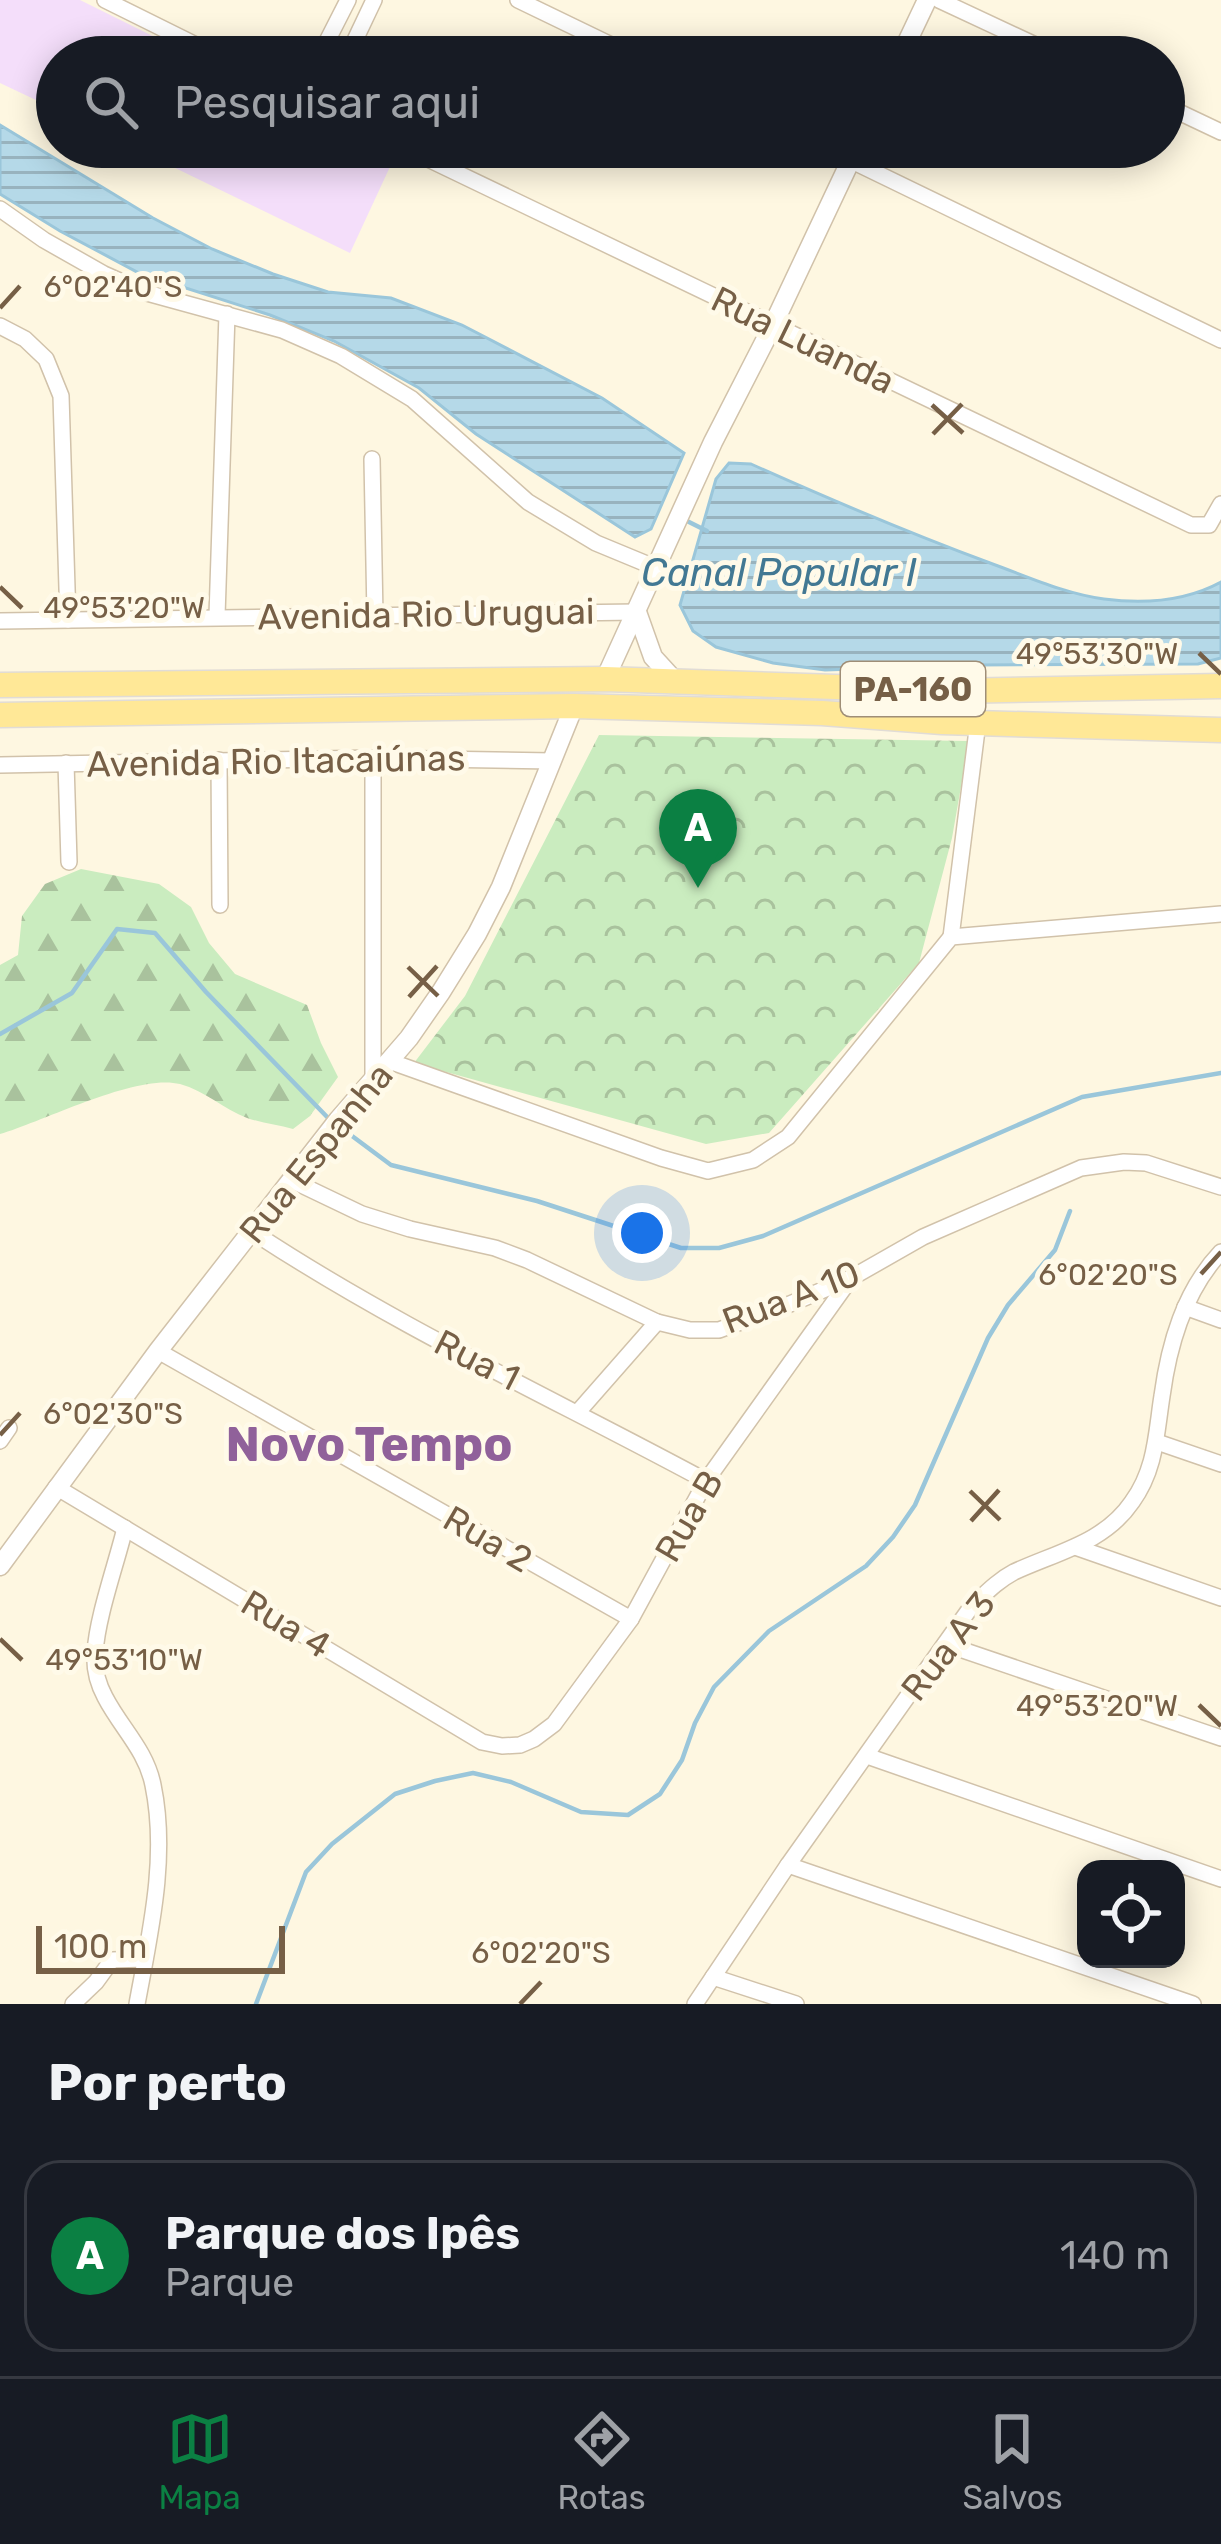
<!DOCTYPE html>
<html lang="pt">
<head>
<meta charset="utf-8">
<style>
  body { margin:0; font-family:Rubik,sans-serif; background:#20242c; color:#f1f3f6 }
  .controls { position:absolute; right:36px; bottom:36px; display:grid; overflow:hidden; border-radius:24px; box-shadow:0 6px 30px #0003 }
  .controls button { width:108px; height:108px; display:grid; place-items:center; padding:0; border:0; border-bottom:3px solid #363941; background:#171b24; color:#f1f3f6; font:60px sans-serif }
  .scale { position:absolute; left:36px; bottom:30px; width:249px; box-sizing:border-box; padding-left:12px; border:6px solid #765f46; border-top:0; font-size:33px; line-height:42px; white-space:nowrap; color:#765f46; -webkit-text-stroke:9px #fffae9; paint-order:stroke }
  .you { position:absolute; left:642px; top:1233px; width:42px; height:42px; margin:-30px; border:9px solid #fff; border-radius:50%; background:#1a73e8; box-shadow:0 0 0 18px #1a73e833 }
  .badge { display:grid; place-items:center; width:78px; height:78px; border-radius:50%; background:#0b8043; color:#fff; font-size:39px; font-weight:700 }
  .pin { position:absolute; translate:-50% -99px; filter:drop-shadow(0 3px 6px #0008) }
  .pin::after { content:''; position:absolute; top:63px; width:42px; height:36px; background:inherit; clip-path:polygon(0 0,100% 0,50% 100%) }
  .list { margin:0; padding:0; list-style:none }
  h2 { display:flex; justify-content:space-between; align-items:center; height:156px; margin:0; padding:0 48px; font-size:51px }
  h2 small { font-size:39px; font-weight:400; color:#9ea1a6 }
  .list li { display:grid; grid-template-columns:78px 1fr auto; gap:36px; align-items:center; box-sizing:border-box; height:192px; margin:0 24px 24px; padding:0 24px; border:3px solid #363941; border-radius:36px }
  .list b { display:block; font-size:45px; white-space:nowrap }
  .list p { margin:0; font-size:39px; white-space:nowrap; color:#9ea1a6 }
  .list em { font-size:39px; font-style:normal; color:#9ea1a6 }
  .icon { flex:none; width:66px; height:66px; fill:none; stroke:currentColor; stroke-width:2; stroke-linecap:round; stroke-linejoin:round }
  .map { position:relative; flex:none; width:1221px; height:2004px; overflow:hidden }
  .search { position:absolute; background:#171b24; box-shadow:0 6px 30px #0003; left:36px; right:36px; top:36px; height:132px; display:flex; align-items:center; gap:30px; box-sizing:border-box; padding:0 42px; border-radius:66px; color:#9ea1a6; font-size:45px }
  .sheet { height:372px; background:#171b24 }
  nav { display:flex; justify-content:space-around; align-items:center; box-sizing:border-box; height:168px; border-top:3px solid #363941; background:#171b24; font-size:33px; color:#9ea1a6 }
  nav a { display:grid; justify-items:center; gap:6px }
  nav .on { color:#0b8043 }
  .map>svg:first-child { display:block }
  .education { fill:#f4defa }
  .forest { fill:url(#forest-firs) }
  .park { fill:url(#park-crowns) }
  .water { fill:url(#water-rules); stroke:#9ac6da; stroke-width:3 }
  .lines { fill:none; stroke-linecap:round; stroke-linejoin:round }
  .stream { stroke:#9ac6da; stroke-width:4.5 }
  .minor-casing { stroke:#d1c2aa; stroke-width:18 }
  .tertiary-casing { stroke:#d1c2aa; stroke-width:21 }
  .primary-casing { stroke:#e1dcd6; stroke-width:27 }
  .minor { stroke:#fff; stroke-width:15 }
  .tertiary { stroke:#fff; stroke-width:18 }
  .primary { stroke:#ffe897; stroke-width:24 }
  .ticks { fill:none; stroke:#765f46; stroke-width:4.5 }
  .labels { text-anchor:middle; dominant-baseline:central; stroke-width:10; stroke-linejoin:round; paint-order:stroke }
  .shield { fill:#fffae9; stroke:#9f8e77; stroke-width:3 }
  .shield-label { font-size:33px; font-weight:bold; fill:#765f46 }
  .street-label { font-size:36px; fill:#765f46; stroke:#fffae9 }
  .water-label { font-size:39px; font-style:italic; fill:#427893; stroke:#fffae9 }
  .district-label { font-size:48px; font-weight:bold; fill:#90619a; stroke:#fffae9 }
  .ticks-label { font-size:30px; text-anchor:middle; fill:#765f46; stroke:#fffae9; stroke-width:10; stroke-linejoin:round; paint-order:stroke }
</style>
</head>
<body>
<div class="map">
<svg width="1221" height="2004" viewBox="0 0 1221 2004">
  <defs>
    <pattern id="forest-firs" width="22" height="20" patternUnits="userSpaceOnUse" patternTransform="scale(3)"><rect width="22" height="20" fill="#caecbf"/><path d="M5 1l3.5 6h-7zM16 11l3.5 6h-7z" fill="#a9c29d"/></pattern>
    <pattern id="park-crowns" width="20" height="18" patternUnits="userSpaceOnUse" patternTransform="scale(3)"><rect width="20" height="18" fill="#caecbf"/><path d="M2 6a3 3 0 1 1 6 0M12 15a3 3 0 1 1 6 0" fill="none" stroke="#a9c29d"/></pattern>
    <pattern id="water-rules" width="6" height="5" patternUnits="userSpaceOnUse" patternTransform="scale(3)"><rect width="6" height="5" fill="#b5d9e8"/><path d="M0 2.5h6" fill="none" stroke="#98b3be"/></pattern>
  </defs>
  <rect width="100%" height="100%" fill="#fef7e1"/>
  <!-- education -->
  <g class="education">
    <polygon points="0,0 80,0 195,57 57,57 57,110 0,83"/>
    <polygon points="132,147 378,147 395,156 350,253"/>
  </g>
  <!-- forest -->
  <path class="forest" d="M81,869L159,884L191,907L209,943L235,974L307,1005L321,1043L338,1077L310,1116L293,1129C278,1125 262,1123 247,1118C224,1109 205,1091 180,1084C137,1073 44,1121 0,1134V965L18,955L22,916L45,884Z"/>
  <!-- park -->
  <polygon class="park" points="599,735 969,741 952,838 919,963 769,1133 706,1144 414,1063 465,996"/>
  <!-- water -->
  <g class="water">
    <polygon points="0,125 153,218 212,249 273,274 328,292 391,298 462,325 602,398 684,453 651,529 635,537 476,434 419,388 334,341 270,315 139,273 60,231 0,194"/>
    <path d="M729,463L751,464C829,499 909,533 990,563C1026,576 1065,594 1104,599C1143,604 1186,601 1221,582V658L1198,664L975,665L825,670L773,663L716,647L693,631L680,605L716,479Z"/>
  </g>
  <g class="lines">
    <!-- stream -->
    <g class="stream">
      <polyline points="685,520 707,531"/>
      <polyline points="0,1034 72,993 117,929 155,933 206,992 331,1121"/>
      <polyline points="340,1127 391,1165 537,1201 681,1248 719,1248 763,1236 1082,1097 1221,1073"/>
      <polyline points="256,2004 306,1872 332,1844 395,1794 435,1781 473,1773 511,1782 581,1812 628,1815 660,1794 682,1760 695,1723 714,1687 769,1631 866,1566 893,1537 915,1505 988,1338 1008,1305 1055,1250 1070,1211"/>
    </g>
    <!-- minor casing -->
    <g class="minor-casing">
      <g id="minor">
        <polyline points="105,0 220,57"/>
        <polyline points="518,0 636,57"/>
        <polyline points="939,0 1061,57"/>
        <polyline points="319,57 348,0"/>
        <polyline points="347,57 374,0"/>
        <polyline points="1164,105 1221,132"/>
        <polyline points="403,147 1191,525 1209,525 1221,504"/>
        <polyline points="823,147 1221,340"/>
        <polyline points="0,209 44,240 104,274 147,293 282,330 341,356 412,399 528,502 596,543 654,567"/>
        <polyline points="0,326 25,339 46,359 61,396 68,620"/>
        <polyline points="372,459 375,616"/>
        <polyline points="217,616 227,314"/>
        <polyline points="0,621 637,612"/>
        <polyline points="373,758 373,1080"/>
        <polyline points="219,760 220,905"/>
        <polyline points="66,763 69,862"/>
        <polyline points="0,765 373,758 552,761"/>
        <polyline points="951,937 978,722"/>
        <polyline points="389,1061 661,1158 708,1171 753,1160 788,1137 951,937 1221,914"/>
        <polyline points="291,1180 362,1214 410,1229 495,1248 527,1260 657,1322 690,1330 719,1330 790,1304 851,1278 923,1237 1081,1168 1124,1162 1146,1163 1221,1187"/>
        <path d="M253,1232C397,1327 554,1399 706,1481"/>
        <polyline points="1185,1307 1221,1320"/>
        <polyline points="158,1351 631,1619"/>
        <polyline points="578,1412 657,1322"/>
        <polyline points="0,1441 9,1428"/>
        <polyline points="1157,1442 1221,1464"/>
        <polyline points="56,1487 482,1742 502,1746 520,1745 534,1739 554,1724 631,1619 706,1481 851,1278"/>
        <path d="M125,1528C116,1565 97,1617 95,1653C94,1668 98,1684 105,1697C121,1728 146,1750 153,1785C168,1857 150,1933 137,2004"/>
        <polyline points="1075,1547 1221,1598"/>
        <polyline points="945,1644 1221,1738"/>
        <polyline points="867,1756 1221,1879"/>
        <polyline points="788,1865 1193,2004"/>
        <polyline points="713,1977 796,2004"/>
        <polyline points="73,2004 96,1982 112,1960 145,1959"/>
        <path d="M695,2004L788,1865L971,1607C985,1594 997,1581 1014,1572C1057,1552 1104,1543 1132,1502C1156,1469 1156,1434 1162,1396C1169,1344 1184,1291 1221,1252"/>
      </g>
    </g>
    <!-- tertiary casing -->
    <g class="tertiary-casing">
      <g id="tertiary">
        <polyline points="900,57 927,0"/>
        <polyline points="637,612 653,657 675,681"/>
        <polyline points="605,679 713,442 773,325 857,147"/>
        <polyline points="0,1566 158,1351 338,1120 409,1038 441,992 477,934 501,887 574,706"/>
      </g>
    </g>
    <!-- primary casing -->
    <g class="primary-casing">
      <g id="primary">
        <polyline points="0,685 605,679 954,691 1221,686"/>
        <polyline points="0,715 574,706 822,713 942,722 1221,730"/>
      </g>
    </g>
    <!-- minor -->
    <use href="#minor" class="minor"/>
    <!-- tertiary -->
    <use href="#tertiary" class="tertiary"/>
    <!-- primary -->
    <use href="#primary" class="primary"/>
  </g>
  <!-- ticks -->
  <path class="ticks" d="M0,308L20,286M932,405L963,433M933,434L962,404M0,587L22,608M1199,653L1221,674M408,967L438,996M409,997L437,966M1201,1274L1221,1252M0,1435L20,1413M970,1491L1000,1520M971,1521L999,1490M0,1639L22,1660M1199,1705L1221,1726M520,2004L541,1982"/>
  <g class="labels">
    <!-- shield labels -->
    <rect class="shield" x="841" y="662" width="144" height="54" rx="9"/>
    <g class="shield-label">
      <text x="913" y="689">PA-160</text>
    </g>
    <!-- street labels -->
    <g class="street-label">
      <text transform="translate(803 340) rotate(26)">Rua Luanda</text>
      <text transform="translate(426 614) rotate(-1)">Avenida Rio Uruguai</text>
      <text transform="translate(276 761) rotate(-1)">Avenida Rio Itacaiúnas</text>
      <text transform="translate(316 1153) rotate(-51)">Rua Espanha</text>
      <text transform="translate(791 1297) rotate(-21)">Rua A 10</text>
      <text transform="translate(477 1360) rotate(27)">Rua 1</text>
      <text transform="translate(689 1516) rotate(-60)">Rua B</text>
      <text transform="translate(488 1539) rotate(30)">Rua 2</text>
      <text transform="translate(286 1624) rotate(31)">Rua 4</text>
      <text transform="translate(948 1646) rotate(-52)">Rua A 3</text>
    </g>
    <!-- water labels -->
    <g class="water-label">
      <text x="779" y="573">Canal Popular I</text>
    </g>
    <!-- district labels -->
    <g class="district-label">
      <text x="369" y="1444">Novo Tempo</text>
    </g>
  </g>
  <g class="ticks-label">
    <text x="113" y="297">6°02'40"S</text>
    <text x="124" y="618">49°53'20"W</text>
    <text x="1097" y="664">49°53'30"W</text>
    <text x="1108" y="1285">6°02'20"S</text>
    <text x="113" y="1424">6°02'30"S</text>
    <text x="124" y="1670">49°53'10"W</text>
    <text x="1097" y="1716">49°53'20"W</text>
    <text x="541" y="1963">6°02'20"S</text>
  </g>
</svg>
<div class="controls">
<button><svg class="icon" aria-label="locate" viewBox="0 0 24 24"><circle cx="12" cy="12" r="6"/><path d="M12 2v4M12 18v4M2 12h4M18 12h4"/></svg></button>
</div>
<div class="scale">100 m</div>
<div class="you"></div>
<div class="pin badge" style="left:698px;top:888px">A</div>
<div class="search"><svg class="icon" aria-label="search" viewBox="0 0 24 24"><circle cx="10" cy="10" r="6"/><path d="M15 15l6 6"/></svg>Pesquisar aqui</div>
</div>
<section class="sheet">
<h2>Por perto<small></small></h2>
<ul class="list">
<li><span class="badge">A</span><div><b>Parque dos Ipês</b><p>Parque</p></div><em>140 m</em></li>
</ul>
</section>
<nav>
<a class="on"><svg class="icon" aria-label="map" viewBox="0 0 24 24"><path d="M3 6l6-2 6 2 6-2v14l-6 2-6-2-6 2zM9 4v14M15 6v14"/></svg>Mapa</a>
<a><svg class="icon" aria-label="directions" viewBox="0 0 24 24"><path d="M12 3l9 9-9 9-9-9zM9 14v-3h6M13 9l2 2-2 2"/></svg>Rotas</a>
<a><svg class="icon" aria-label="saved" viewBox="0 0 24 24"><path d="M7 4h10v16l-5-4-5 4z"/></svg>Salvos</a>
</nav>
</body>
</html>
